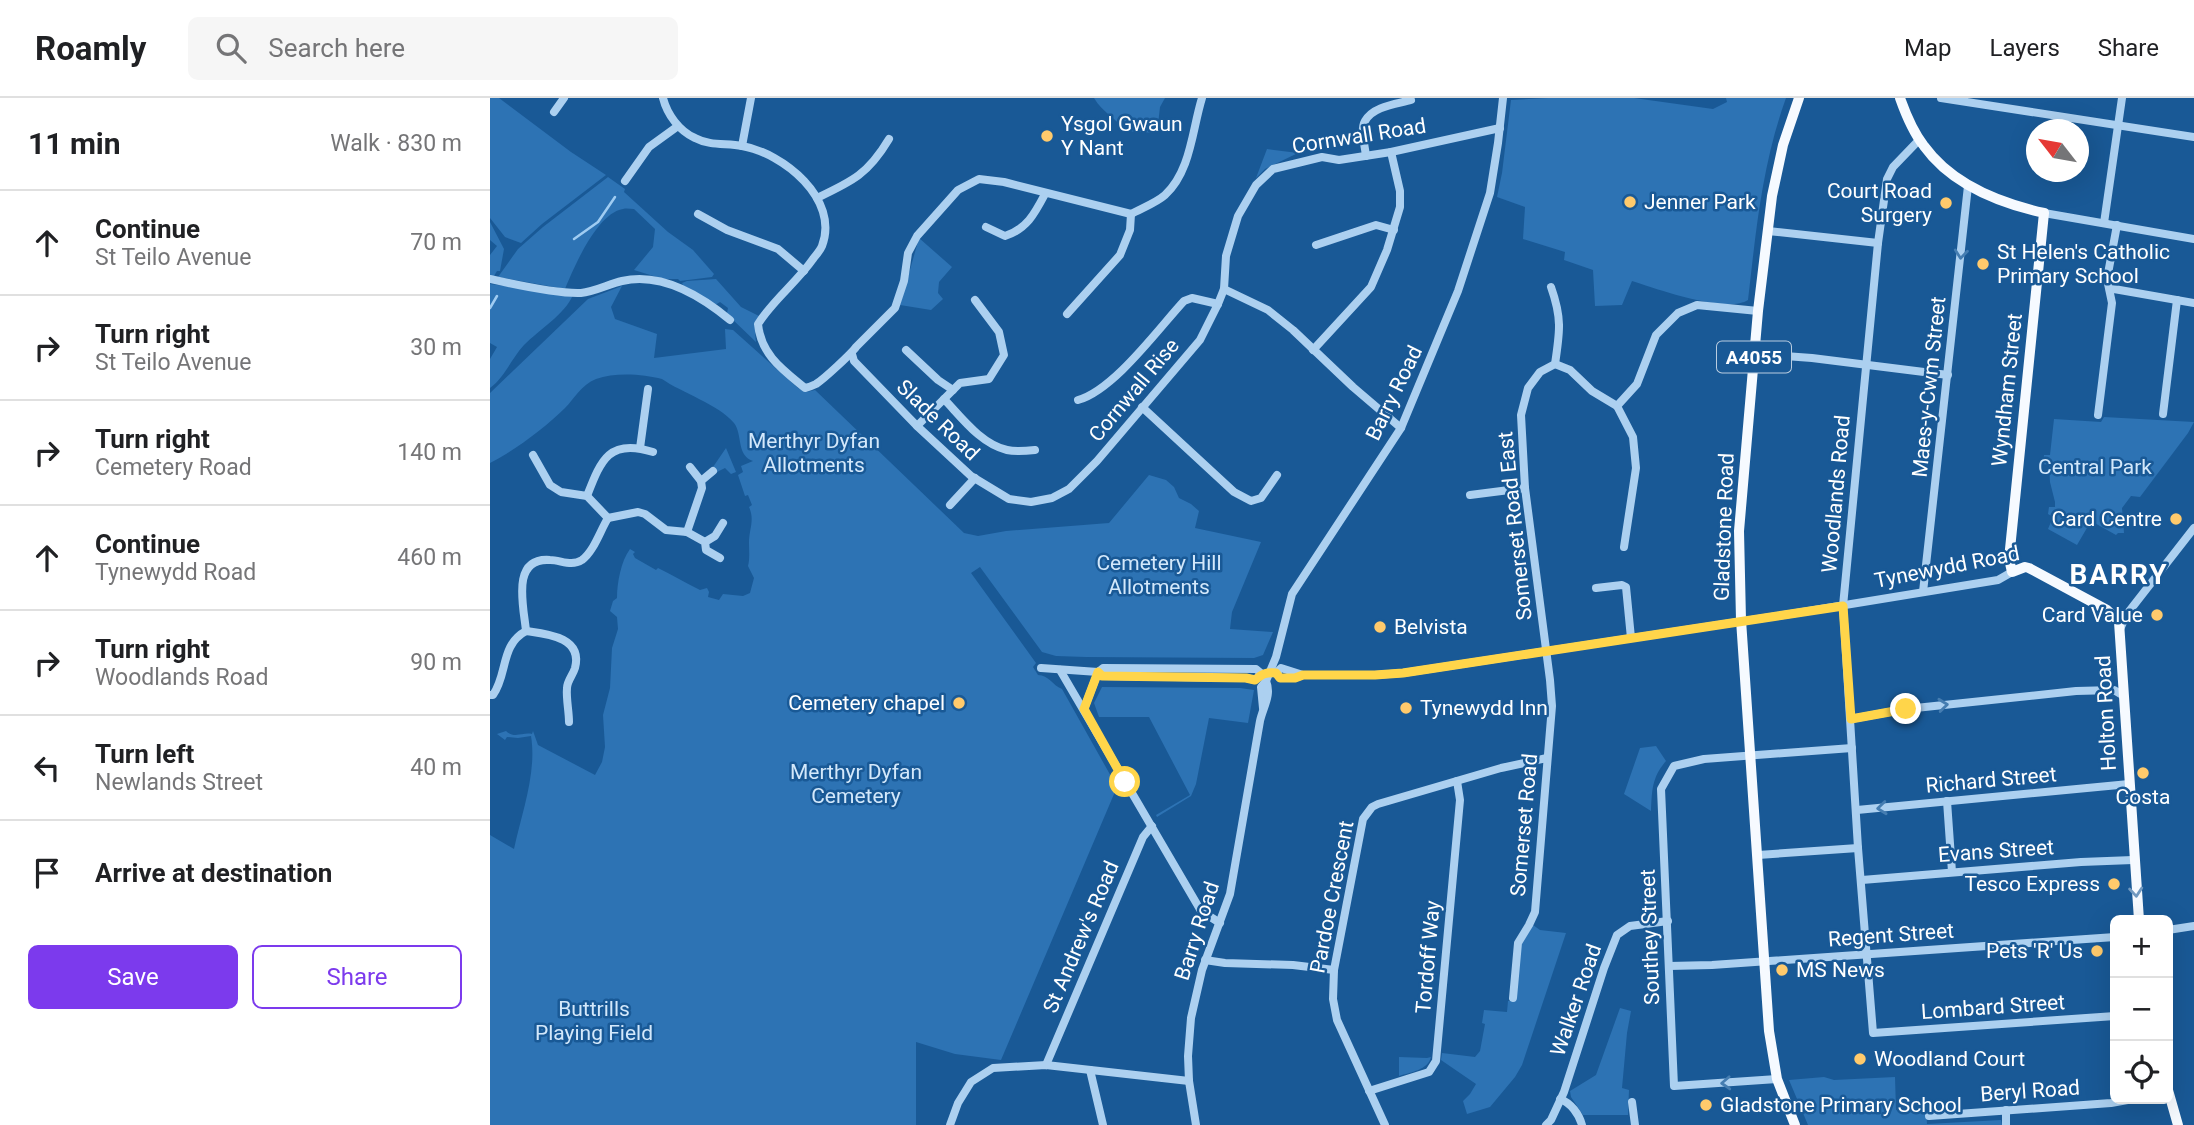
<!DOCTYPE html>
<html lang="en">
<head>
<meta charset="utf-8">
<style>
  body { margin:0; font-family:Roboto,sans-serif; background:#f6f6f6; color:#202124 }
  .controls { position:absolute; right:21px; bottom:21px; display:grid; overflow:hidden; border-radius:10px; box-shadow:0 7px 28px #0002 }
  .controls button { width:63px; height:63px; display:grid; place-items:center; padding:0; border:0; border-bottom:2px solid #e0e0e0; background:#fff; color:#202124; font:35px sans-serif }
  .compass { position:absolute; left:1536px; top:21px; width:63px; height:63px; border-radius:50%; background:#fff; box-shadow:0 7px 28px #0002; rotate:301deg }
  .stop { position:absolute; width:21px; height:21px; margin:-16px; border:5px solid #ffd54a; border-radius:50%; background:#fff }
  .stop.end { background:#ffd54a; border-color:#fff; box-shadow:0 2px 7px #0008 }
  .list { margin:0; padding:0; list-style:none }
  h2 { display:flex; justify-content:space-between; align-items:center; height:91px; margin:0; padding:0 28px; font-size:30px }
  h2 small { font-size:23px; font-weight:400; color:#757577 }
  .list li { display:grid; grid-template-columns:46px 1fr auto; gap:21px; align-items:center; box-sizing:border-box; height:105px; padding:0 28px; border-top:2px solid #e0e0e0 }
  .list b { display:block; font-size:26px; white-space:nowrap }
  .list p { margin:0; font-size:23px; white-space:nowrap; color:#757577 }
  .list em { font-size:23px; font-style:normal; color:#757577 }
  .actions { display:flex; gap:14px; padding:21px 28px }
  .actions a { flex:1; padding:16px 0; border:2px solid #7c3aed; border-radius:10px; text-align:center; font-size:24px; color:#7c3aed }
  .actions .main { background:#7c3aed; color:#fff }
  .icon { flex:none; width:38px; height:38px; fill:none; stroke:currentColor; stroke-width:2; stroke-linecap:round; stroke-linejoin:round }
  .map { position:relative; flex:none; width:1704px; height:1027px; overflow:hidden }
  header { display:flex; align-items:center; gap:42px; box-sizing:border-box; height:98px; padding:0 35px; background:#fff; border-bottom:2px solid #e0e0e0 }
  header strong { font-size:33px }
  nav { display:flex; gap:38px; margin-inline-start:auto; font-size:24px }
  .search { width:490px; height:63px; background:#f6f6f6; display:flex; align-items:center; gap:18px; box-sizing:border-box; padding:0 24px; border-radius:10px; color:#757577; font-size:26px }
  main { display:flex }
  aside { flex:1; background:#fff }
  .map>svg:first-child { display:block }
  .green { fill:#2d73b4 }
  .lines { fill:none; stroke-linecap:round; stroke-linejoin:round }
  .stream { stroke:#9fccf2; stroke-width:2.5 }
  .minor { stroke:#acd0f0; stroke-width:8 }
  .major { stroke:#f6faff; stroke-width:10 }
  .oneway { stroke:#457db1 }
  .oneway2 { stroke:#7199c0 }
  .route { stroke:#ffd54a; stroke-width:9 }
  .poi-dot { fill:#ffca6c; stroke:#195996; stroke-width:2.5 }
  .labels { text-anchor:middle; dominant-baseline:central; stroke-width:5; stroke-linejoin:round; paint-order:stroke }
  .shield { fill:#195996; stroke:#bacde0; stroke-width:2 }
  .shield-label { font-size:19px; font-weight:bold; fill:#fff }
  .poi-label { font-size:21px; fill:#fff; stroke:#195996; text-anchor:start }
  .street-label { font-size:21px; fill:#fff; stroke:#195996 }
  .park-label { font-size:21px; fill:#d3e8fb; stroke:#195996 }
  .district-label { font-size:28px; font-weight:bold; letter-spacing:2px; fill:#fff; stroke:#195996 }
</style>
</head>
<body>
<header>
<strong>Roamly</strong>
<div class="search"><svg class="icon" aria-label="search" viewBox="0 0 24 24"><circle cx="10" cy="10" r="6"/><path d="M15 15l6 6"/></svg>Search here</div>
<nav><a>Map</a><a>Layers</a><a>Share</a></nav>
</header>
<main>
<aside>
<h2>11 min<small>Walk · 830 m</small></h2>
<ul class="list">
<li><svg class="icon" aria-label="ahead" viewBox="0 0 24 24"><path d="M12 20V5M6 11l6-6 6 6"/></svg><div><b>Continue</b><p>St Teilo Avenue</p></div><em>70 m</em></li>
<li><svg class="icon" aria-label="right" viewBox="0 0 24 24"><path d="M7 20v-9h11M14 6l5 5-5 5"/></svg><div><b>Turn right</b><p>St Teilo Avenue</p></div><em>30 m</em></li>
<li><svg class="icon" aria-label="right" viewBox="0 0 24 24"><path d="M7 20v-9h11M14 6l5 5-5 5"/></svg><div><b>Turn right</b><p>Cemetery Road</p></div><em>140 m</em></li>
<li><svg class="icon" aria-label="ahead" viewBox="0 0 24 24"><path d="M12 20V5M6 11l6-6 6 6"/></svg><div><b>Continue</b><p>Tynewydd Road</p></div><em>460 m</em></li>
<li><svg class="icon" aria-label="right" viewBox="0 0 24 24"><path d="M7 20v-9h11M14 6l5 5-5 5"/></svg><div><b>Turn right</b><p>Woodlands Road</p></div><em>90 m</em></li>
<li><svg class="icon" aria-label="left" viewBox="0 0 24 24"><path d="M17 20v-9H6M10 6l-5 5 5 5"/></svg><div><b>Turn left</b><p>Newlands Street</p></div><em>40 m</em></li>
<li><svg class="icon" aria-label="arrive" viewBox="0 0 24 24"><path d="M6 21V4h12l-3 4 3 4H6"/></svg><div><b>Arrive at destination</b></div></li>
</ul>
<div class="actions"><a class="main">Save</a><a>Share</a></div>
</aside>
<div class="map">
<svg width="1704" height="1027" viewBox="0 0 1704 1027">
  <rect width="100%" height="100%" fill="#195996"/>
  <!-- green -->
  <g class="green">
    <polygon points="0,0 9,0 81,54 116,77 52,126 31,145 15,139 0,120"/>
    <path d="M604,0H675L670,9L667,35L635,33C625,19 613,15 604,0Z"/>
    <path d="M1058,0H1144L1223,11L1237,4L1236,0H1296C1272,66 1266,133 1258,202C1236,216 1167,191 1142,183L1132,207L1105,208L1103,172L1074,162L1075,154L1033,141L1035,109L1007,99L1012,75L1021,2Z"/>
    <polygon points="777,51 808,55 775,71 766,80"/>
    <path d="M118,79L135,91L134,94L178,134L203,152L224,176L222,179L190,183L188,181H173L144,172L163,149L165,131L144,111C140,111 137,110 133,111C107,115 84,169 75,191L8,179L28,151L53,129Z"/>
    <polygon points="0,124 14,151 10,173 7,173 4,178 0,178 0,157 7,148 0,142"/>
    <polygon points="429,140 462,169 449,184 448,195 453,201 441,212 410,207"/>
    <path d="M226,181L251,209L269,218C264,227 265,234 266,244L240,219L237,215L238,210L230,204L225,207L194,189L192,185L197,183Z"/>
    <path d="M0,186L83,197C75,216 49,232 34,247C21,261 15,279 0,290V261L7,249L0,245Z"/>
    <path d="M132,188L121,209L125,221L167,236L164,260L236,251L235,231L243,232L308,290L317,294L325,292L474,435L488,438L516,433L619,425L659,377L676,382L684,389L689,400L701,406L709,413L705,430L771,444L742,514L740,531L783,534L773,557L764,560L596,559L566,558L552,554L490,469L481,475L546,565L543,569L548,577C559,577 562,587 572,591L627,689L511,962L465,956L426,944V1027H0V737L24,751C32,714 47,674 41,638L28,640L17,639L15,642L7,636L16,633C24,641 33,634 42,636L43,633L48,647L105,677L112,664L115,649L113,617L120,590L122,550L128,531L127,519L120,513L123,503L127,500C127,485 131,463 140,451L145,454L143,456L145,460L166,472L168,470C183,477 195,485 210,492L217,490L219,494L218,499L229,502L233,496L253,498L260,495L264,480L258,468C260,460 259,452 259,445C259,431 265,422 259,409L262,407L258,397L255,398L248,377L253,374L251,368L263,363C246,357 253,337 244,325C228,306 192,295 172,281C153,276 125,274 106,281C91,287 85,300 75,310C56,329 24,353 0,365V295L98,201Z"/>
    <polygon points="1614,319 1704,324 1698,335 1650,399 1641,398 1632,410 1634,435 1628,435 1626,437 1601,423 1587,447 1558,431 1563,419 1558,416 1559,409 1565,409 1565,404 1560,384 1559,367 1553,366 1554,357 1560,357 1564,321 1611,324"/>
    <polygon points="236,350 246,374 241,376 235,370 225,375 223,369"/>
    <polygon points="612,589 750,590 764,592 758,625 719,620 706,686 701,698 667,719 666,717 700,697 659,619 609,619 604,605"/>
    <path d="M1166,648L1176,663C1162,679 1162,692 1161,713L1134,696L1150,650Z"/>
    <polygon points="1043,827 1050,832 1076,835 1032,967 1025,979 1000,1009 977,1016 973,1003 980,996 986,986 951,962 952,955 985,959 990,953 995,926 992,925 994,912 1017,914 1018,903 1026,903 1029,850"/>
    <polygon points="1130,910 1141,913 1137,935 1132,990 1139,992 1138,1017 1093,1017 1081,999 1080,993 1106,977"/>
    <path d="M909,959L937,960L941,959C938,972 921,974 909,978Z"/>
    <polygon points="1334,979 1344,982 1405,979 1406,1012 1436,1011 1437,1026 1511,1022 1512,1027 1318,1027 1299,982"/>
  </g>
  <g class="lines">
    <!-- stream -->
    <g class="stream">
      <polyline points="84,141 108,124 125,99"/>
      <polyline points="0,210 7,198"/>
    </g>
    <!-- minor -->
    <g class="minor">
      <path d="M173,0C177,16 189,33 205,40C220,48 236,45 252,48C293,55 350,101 332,148C330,153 326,157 323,161C307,184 283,202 268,226C271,257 293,272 315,290C319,289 322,288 326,286C334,281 362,255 366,249L405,210L414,183L418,155L427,138L468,92L489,81L514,84L641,116"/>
      <polyline points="1451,0 1704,39"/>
      <polyline points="64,14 74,0"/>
      <polyline points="1429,42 1403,69 1397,81 1388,145 1353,508 1368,750 1383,935 1625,918"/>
      <polyline points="252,48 261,0"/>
      <path d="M876,58C875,48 870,32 875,23C883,8 907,6 921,2"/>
      <polyline points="135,83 159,49 188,28"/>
      <path d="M327,100C363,83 378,76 399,41"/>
      <polyline points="1554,115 1704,141"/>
      <polyline points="208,116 237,132 288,151 314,173"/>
      <path d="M641,116C652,110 666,105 675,97C701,73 702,32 712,0"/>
      <polyline points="1614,125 1632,0"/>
      <path d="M496,129L515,138C537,131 545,115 555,96"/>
      <polyline points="1278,133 1388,145"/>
      <polyline points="826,147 886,127 904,132"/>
      <path d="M0,181C22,186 69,196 91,195C104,194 119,186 132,183C171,174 211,198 240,222"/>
      <polyline points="734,191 778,212 803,232 863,289 911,330"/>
      <polyline points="1620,193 1624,191 1704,205"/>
      <polyline points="577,216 630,157 640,132 641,116"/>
      <polyline points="416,252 448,282 463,292"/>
      <polyline points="823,252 881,189 897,152 910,109 910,93 901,54"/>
      <polyline points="362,256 364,263 427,328 481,378 519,401 541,404 562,400 579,391 607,363 710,242 728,206 734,191 736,158 748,118 766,87 783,71 832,59 849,62 901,54 1010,30"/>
      <polyline points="1265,256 1322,260 1458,277"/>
      <polyline points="1065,266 1080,272 1102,293 1127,308"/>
      <path d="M454,301C472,320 491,346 517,352C526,354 536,353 545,352"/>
      <path d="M588,302C624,292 668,231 694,203L702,200L728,206"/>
      <polyline points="652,309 744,394 761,403 771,400 787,377"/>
      <polyline points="1673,316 1687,202"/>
      <polyline points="1608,317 1622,205 1617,181 1627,127"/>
      <polyline points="427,328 470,285 499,281 514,257 509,234 485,202"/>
      <polyline points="150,350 158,291"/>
      <polyline points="211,383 223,373"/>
      <polyline points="980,397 1035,390"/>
      <path d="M97,398C111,362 119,340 163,354"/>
      <polyline points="460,407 485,380"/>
      <polyline points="118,420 148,414 155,416 176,432 197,434 215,444 216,452 230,460"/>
      <polyline points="197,434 212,390 211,383 200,369"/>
      <polyline points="215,444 225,438 233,425"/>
      <polyline points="1134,449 1146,370 1143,339 1127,308 1147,286 1166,237 1188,215 1207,207 1268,213"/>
      <polyline points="1106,490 1132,487 1136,489 1141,540"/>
      <polyline points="1433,494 1478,88"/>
      <polyline points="1630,531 1637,516 1704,430"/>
      <path d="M36,533C57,536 93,539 85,570C83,577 77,583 77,590C76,601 79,613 79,624"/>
      <path d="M551,570L608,574L613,578L756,580L765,582C772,576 776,574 786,575L790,580H805L813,577H885L913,575L1300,516L1508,482L1522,474"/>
      <polyline points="570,572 711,813 730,825"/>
      <polyline points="608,574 613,570 766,571 772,576"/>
      <polyline points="786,575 791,570 813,577"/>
      <path d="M0,597H3C18,576 10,547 36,533C34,510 20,459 60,462C71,462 81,469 92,462C104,453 110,433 118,420L97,398L71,394L60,387L43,357"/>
      <polyline points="773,610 771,589 776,583 786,559 802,496 911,330 968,193 1000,95 1008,45 1013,0"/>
      <polyline points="594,611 608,574"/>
      <polyline points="1361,621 1416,611 1586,593 1624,592 1634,598"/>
      <polyline points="1457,703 1462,774"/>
      <polyline points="1367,712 1639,686"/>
      <polyline points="1268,757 1368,750"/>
      <polyline points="1372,782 1591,764 1643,762"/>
      <polyline points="1678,832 1704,828"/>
      <polyline points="715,862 735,865 803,867 844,872"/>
      <polyline points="1179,868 1222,867 1625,839"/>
      <path d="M1023,900L1028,845L1039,827L1045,814L1062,608L1060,582L1035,390L1031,317L1038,290L1050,274L1065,266C1070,233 1072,220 1061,189"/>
      <polyline points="556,967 653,739 662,728"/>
      <polyline points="600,972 613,1027"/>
      <polyline points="1287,981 1184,988 1171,691 1184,668 1214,661 1362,650"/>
      <polyline points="879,993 939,974 946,963 970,702 967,683"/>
      <path d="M1070,1001C1081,1005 1089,1016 1092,1027"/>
      <polyline points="1142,1004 1145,1027"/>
      <polyline points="1516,1012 1516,1027"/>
      <polyline points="1439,1018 1621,1005 1643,1001"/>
      <polyline points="460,1027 468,1005 481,984 503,970 556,967 699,983"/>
      <path d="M706,1027L699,983L698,958L701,920L712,872L740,796L770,623C773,609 782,597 776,583"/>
      <polyline points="895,1027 847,922 843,901 844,872 873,721 882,709 888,706 1011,670 1057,660"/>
      <polyline points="1056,1027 1061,1022 1074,994 1114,870 1127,837 1140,828 1178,823"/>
    </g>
    <!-- major -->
    <g class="major">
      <path d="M1410,0C1416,17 1423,34 1434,48C1462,87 1509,105 1554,115L1519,461L1522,474L1535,469L1539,470L1617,512L1629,524L1649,822"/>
      <polyline points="1678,992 1688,1027"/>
      <polyline points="1305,1027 1287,981 1279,933 1251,522 1249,433 1268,213 1282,98 1293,47 1309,0"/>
    </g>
  </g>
  <!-- one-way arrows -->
  <defs><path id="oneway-chevron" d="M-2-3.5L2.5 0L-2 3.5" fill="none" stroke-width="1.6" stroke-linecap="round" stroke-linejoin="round" transform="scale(1.75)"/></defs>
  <g class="oneway">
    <use href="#oneway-chevron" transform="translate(1471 156) rotate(96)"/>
    <use href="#oneway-chevron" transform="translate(1453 607) rotate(-6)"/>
    <use href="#oneway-chevron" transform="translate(1392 710) rotate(174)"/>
    <use href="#oneway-chevron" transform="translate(1236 985) rotate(177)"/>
  </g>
  <use class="oneway2" href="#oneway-chevron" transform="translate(1646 794) rotate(85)"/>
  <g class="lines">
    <!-- route -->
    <path class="route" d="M635,684L594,611L608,574L612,578L756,580L765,582C772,576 776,574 786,575L790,580H805L813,577H885L913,575L1353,508L1361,621L1416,611"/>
  </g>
  <!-- markers -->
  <g class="poi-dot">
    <circle cx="557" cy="38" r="7"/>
    <circle cx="1140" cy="104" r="7"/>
    <circle cx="1456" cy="105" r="7"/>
    <circle cx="1493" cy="166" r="7"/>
    <circle cx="1686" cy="421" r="7"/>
    <circle cx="1667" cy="517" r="7"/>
    <circle cx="890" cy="529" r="7"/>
    <circle cx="469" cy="605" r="7"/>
    <circle cx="916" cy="610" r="7"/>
    <circle cx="1653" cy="675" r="7"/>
    <circle cx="1624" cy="786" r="7"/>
    <circle cx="1607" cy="853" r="7"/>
    <circle cx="1292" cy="872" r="7"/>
    <circle cx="1370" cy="961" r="7"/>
    <circle cx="1216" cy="1007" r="7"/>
  </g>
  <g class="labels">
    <!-- shield labels -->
    <rect class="shield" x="1227" y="243.5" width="74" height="31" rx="5"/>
    <g class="shield-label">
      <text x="1264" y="259">A4055</text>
    </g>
    <!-- poi labels -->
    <g class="poi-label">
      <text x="571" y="26">Ysgol Gwaun<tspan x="571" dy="24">Y Nant</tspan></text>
      <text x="1442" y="93" text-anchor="end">Court Road<tspan x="1442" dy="24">Surgery</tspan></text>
      <text x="1154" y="104">Jenner Park</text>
      <text x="1507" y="154">St Helen's Catholic<tspan x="1507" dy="24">Primary School</tspan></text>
      <text x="1672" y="421" text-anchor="end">Card Centre</text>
      <text x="1653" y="517" text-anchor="end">Card Value</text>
      <text x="904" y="529">Belvista</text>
      <text x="455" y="605" text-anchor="end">Cemetery chapel</text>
      <text x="930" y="610">Tynewydd Inn</text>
      <text x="1653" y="699" text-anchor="middle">Costa</text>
      <text x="1610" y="786" text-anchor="end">Tesco Express</text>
      <text x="1593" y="853" text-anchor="end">Pets 'R' Us</text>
      <text x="1306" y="872">MS News</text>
      <text x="1384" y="961">Woodland Court</text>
      <text x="1230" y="1007">Gladstone Primary School</text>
    </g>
    <!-- street labels -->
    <g class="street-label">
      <text transform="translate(869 38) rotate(-9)">Cornwall Road</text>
      <text transform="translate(1439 289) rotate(-84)">Maes-y-Cwm Street</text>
      <text transform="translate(644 292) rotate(-50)">Cornwall Rise</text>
      <text transform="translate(1517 292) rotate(-84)">Wyndham Street</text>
      <text transform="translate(904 295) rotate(-64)">Barry Road</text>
      <text transform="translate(448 322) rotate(44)">Slade Road</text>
      <text transform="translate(1346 396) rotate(-85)">Woodlands Road</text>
      <text transform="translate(1025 428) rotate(-96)">Somerset Road East</text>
      <text transform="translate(1234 429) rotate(-88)">Gladstone Road</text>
      <text transform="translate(1457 469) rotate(-11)">Tynewydd Road</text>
      <text transform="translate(1616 615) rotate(-93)">Holton Road</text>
      <text transform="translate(1501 682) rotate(-5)">Richard Street</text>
      <text transform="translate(1034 727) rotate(-85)">Somerset Road</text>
      <text transform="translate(1506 753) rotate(-4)">Evans Street</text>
      <text transform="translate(842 799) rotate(-79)">Pardoe Crescent</text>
      <text transform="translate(707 833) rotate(-72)">Barry Road</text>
      <text transform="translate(1401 837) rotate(-4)">Regent Street</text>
      <text transform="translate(591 839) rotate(-67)">St Andrew's Road</text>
      <text transform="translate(1160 839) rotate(-92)">Southey Street</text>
      <text transform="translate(938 859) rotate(-85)">Tordoff Way</text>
      <text transform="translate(1086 902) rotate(-71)">Walker Road</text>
      <text transform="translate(1503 909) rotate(-4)">Lombard Street</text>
      <text transform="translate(1540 993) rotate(-4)">Beryl Road</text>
    </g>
    <!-- park labels -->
    <g class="park-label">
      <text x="324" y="343">Merthyr Dyfan<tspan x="324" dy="24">Allotments</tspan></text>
      <text x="1605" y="369">Central Park</text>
      <text x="669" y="465">Cemetery Hill<tspan x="669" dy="24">Allotments</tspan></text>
      <text x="366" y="674">Merthyr Dyfan<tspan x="366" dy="24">Cemetery</tspan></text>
      <text x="104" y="911">Buttrills<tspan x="104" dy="24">Playing Field</tspan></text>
    </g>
    <!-- district labels -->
    <g class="district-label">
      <text x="1629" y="476">BARRY</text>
    </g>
  </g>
</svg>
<div class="controls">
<button>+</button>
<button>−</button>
<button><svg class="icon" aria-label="locate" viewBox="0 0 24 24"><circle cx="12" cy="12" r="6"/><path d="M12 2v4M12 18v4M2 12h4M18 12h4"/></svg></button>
</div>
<svg class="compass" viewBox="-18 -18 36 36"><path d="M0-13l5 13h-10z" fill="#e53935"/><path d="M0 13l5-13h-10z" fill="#757577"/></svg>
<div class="stop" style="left:635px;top:684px"></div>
<div class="stop end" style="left:1416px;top:611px"></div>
</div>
</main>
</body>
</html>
